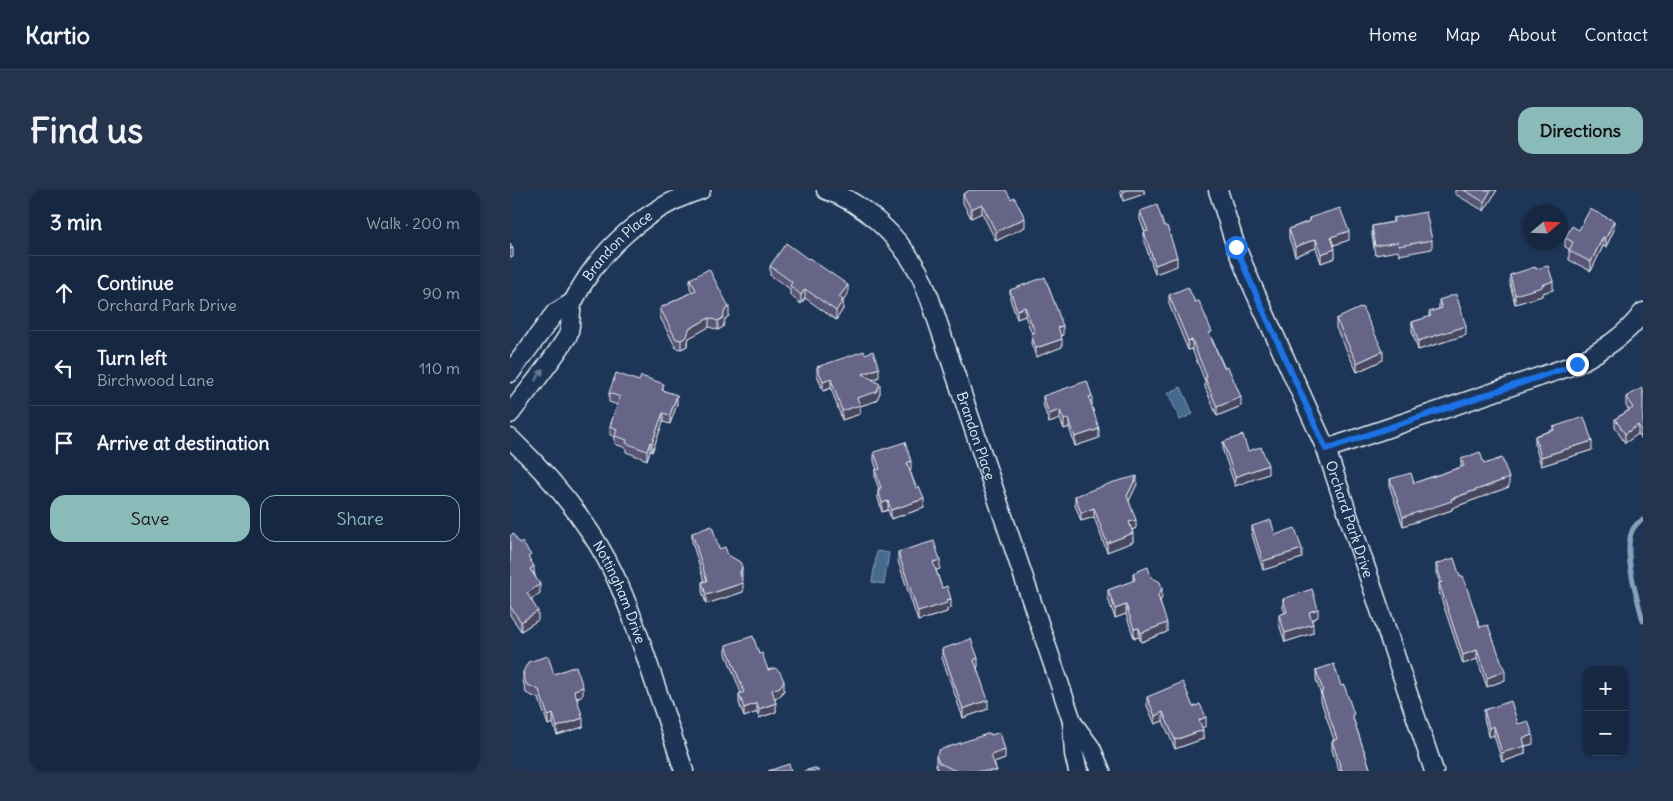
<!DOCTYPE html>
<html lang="en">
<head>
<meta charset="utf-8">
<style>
  body { margin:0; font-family:Delius,sans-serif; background:#23344c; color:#f1f3f6 }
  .controls { position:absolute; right:15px; bottom:15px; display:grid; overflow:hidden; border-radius:10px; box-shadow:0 1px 4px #0004 }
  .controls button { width:45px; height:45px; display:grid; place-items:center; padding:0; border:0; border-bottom:1px solid #35445a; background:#162841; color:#f1f3f6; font:25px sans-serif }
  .compass { position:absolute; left:1013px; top:15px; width:45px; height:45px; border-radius:50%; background:#162841; box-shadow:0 1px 4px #0004; rotate:71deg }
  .stop { position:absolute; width:15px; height:15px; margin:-11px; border:4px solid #1a73e8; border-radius:50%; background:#fff }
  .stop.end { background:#1a73e8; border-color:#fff; box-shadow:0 1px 5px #0008 }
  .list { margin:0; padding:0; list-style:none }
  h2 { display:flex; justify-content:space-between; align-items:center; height:65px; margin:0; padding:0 20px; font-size:21px }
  h2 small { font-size:16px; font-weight:400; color:#9ea6b1 }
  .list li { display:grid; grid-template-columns:32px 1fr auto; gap:15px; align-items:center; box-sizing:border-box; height:75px; padding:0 20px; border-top:1px solid #35445a }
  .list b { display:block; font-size:19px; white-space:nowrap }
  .list p { margin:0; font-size:16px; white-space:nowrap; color:#9ea6b1 }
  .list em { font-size:16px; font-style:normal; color:#9ea6b1 }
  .actions { display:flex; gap:10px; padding:15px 20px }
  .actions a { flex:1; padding:11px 0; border:1px solid #8bbbb9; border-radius:15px; text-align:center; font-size:18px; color:#8bbbb9 }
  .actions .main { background:#8bbbb9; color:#111 }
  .icon { flex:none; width:28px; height:28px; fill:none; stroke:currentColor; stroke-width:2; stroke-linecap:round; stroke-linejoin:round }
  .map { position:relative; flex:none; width:1133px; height:581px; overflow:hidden; border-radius:15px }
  header { display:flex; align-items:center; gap:30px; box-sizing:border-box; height:70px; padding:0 25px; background:#162841; border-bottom:1px solid #35445a }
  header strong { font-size:24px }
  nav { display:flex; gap:28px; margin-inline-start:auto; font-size:18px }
  .intro { display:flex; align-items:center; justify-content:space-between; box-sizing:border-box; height:120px; padding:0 30px }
  h1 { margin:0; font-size:35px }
  .button { padding:12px 22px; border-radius:15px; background:#8bbbb9; color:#111; font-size:18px; font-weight:700 }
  main { display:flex; gap:30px; padding:0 30px }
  aside { flex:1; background:#162841; border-radius:15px; box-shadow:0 1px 4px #0004 }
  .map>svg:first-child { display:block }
  .water { fill:#456a8d; stroke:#86a0b8 }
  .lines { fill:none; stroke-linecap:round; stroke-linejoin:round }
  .stream { stroke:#86a0b8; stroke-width:5 }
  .minor-casing { stroke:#e8f1f8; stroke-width:21 }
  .minor { stroke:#1d3557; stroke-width:18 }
  .wall { fill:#585774; stroke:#e8f1f8 }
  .shaded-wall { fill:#47475e; stroke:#e8f1f8 }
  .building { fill:#666587; stroke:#e8f1f8 }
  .oneway { fill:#64778f }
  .route { stroke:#1a73e8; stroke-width:6 }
  .labels { text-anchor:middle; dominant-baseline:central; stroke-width:5; stroke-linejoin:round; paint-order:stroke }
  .street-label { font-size:14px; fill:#e8f1f8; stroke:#1d3557 }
</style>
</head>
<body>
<header>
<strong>Kartio</strong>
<nav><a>Home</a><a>Map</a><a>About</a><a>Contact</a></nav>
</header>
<div class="intro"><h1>Find us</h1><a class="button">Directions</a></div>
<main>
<aside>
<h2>3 min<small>Walk · 200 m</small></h2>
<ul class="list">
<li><svg class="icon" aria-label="ahead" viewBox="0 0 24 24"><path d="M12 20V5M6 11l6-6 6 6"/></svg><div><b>Continue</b><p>Orchard Park Drive</p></div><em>90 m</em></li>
<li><svg class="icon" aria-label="left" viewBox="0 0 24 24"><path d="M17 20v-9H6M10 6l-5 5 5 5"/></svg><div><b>Turn left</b><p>Birchwood Lane</p></div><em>110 m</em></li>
<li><svg class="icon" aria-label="arrive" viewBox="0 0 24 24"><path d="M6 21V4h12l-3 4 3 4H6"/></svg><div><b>Arrive at destination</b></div></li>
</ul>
<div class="actions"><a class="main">Save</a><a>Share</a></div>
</aside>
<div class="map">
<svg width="1133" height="581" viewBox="0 0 1133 581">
  <rect width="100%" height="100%" fill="#1d3557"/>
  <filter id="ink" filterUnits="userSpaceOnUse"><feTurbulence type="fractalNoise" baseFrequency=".02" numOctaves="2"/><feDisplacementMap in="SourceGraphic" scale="10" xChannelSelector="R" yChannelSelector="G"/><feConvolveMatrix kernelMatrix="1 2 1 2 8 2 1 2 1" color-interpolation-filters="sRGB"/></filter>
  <g filter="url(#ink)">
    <!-- water -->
    <g class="water">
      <polygon points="671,197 683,224 670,230 658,203"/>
      <polygon points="367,361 379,363 374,394 362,392"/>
    </g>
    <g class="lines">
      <!-- stream -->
      <path class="stream" d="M1133,330C1104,341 1128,409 1133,431"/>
      <!-- minor casing -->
      <g class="minor-casing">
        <g id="minor">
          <path id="s1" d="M316,0C354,13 388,46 408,81C413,89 416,100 420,109L562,531L564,564L568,581"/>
          <path id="s2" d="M708,0L726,57L741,93L816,259L924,581"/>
          <polyline points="0,183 45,123 63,112"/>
          <path id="s3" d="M0,224C19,199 40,174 57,147C63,137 58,121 64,110C89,60 137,17 191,0"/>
          <path id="s4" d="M0,248C38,284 72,324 97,370C115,404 127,440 139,476C151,511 162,546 174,581"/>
          <path d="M816,259L1067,174C1092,160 1116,146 1133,122"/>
          <polyline points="562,532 581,558 591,581"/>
        </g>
      </g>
      <!-- minor -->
      <use href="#minor" class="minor"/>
    </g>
    <!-- wall -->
    <g class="wall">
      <polygon points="610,0 634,0 634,4 613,11"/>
      <polygon points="945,0 987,0 974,21 945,4"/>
      <polygon points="453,4 515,37 486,51 472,23 461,28 453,13"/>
      <polygon points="630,21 654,36 667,76 645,84 634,51 634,42 635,42 630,30"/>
      <polygon points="799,28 839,50 824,55 825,68 811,73 806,58 785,66 779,48 779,39 799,31"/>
      <polygon points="883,28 922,50 922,59 889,65 888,61 865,65 862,45 862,36 883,32"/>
      <polygon points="1069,40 1104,40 1096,57 1093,56 1081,81 1059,70 1059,59 1055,57 1055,48"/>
      <polygon points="260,76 338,104 333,111 333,119 326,130 295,108 291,114 280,105 280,99 260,85"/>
      <polygon points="1026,79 1043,100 1032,103 1032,106 1005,114 1000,94 1000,85"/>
      <polygon points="180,89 219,126 215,129 213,137 208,140 199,137 179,148 177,156 171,159 166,158 150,127 150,118 182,102 180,98"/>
      <polygon points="500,100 553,145 551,145 552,157 526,167 521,153 522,144 515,126 507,129 500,109"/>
      <polygon points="659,105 702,149 731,216 707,226 695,197 695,191 682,159 678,160 659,114"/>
      <polygon points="929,110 956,145 908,160 902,141 902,132 919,127 919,122 929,119"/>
      <polygon points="826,129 873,170 847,182 826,138"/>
      <polygon points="355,164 369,187 363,190 370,203 366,211 350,216 350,224 332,230 321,198 313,201 307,185 307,177"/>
      <polygon points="154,200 167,214 160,234 153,232 142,262 140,261 137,270 116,262 116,258 105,254 105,247 100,245 100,236 108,215 99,212 99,203"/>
      <polygon points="1133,200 1131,249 1128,244 1115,253 1105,238 1105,229 1119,220 1116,216 1116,207"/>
      <polygon points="533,206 582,215 581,215 589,248 565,256 559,237 554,239 550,229 539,233 533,214"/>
      <polygon points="1043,237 1082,260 1031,276 1025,255 1025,246 1043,240"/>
      <polygon points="713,252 738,261 758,284 725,296 713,261"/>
      <polygon points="364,262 401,280 400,281 414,318 381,329 378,320 372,322 368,308 368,299 369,299 365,289 365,280 367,280 364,271"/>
      <polygon points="951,269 974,274 999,297 942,318 942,320 893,336 880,298 880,289 904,293 951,277"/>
      <polygon points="627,294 619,311 626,338 622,340 623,352 597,362 584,327 571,331 565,315 565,306"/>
      <polygon points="742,336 765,345 792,368 753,380 742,345"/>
      <polygon points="182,343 209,359 218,365 232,386 231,388 233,402 196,414 192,401 192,392 194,391 182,352"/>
      <polygon points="0,346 21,371 30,403 21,409 28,430 11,441 0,425"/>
      <polygon points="388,362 430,379 426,380 432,398 441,418 437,419 437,422 408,431 388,371"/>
      <polygon points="926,374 950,387 970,437 995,490 977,497 967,469 953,474 929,402 929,393 930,393 926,383"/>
      <polygon points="623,383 641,387 652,407 650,411 657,442 631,452 629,447 624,448 616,424 605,428 598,409 598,400 623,391"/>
      <polygon points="773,409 808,427 802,430 803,443 775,452 769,434 769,425 775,423 773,418"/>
      <polygon points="216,455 249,464 258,480 274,500 270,506 265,508 266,522 249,528 247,522 234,527 229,513 229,504 231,503 216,464"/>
      <polygon points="432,459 468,477 467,478 478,519 453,528 432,468"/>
      <polygon points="806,480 844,531 861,581 829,581 822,560 822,551 824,550 811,511 811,505 806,489"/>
      <polygon points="13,482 44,484 73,505 67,508 73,537 47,545 43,533 38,535 29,509 16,503 13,491"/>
      <polygon points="637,507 683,517 696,536 692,537 693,549 665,559 653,531 645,534 637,516"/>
      <polygon points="974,520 1008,534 1023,554 1015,556 1015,564 992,572 984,545 979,547 974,529"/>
      <polygon points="426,566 495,569 484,573 487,581 428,581 426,575"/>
    </g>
    <!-- shaded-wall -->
    <g class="shaded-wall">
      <polygon points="618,0 634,0 634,4 613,11 613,2"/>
      <polygon points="981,0 987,0 974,21 974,12"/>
      <polygon points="472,14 472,23 461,28 461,19"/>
      <polygon points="515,28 515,37 486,51 486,42"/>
      <polygon points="1104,31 1104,40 1096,57 1096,48"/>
      <polygon points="839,41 839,50 821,56 821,47"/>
      <polygon points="1093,47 1093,56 1081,81 1081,72"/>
      <polygon points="806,49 806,58 785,66 785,57"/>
      <polygon points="3,58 3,67 0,68 0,59"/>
      <polygon points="825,59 825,68 811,73 811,64"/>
      <polygon points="667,67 667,76 645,84 645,75"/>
      <polygon points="1043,91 1043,100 1032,103 1032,106 1005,114 1005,105 1032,95"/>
      <polygon points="338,95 338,104 333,111 333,119 326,130 326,121 329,107"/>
      <polygon points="295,99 295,108 291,114 291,105"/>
      <polygon points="219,117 219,126 215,129 213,137 208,140 208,131 215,120"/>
      <polygon points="515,117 515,126 507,129 507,120"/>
      <polygon points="199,128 199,137 179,148 177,156 171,159 171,150 179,139"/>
      <polygon points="553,136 553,145 548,146 548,137"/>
      <polygon points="956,136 956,145 908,160 908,151"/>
      <polygon points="552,149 552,157 526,167 526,158"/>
      <polygon points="682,150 682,159 678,160 678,151"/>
      <polygon points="873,161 873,170 847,182 847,173"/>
      <polygon points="369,178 369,187 353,193 353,184"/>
      <polygon points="321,189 321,198 313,201 313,192"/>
      <polygon points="370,194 370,203 366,211 350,216 350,224 332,230 332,221 347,208"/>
      <polygon points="167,205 167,214 160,234 160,225"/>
      <polygon points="582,206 582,215 579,216 579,207"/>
      <polygon points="731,207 731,216 707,226 707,217"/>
      <polygon points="550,220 550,229 539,233 539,224"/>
      <polygon points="153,223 153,232 142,262 142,253"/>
      <polygon points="559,228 559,237 554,239 554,230"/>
      <polygon points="1128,235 1128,244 1115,253 1115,244"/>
      <polygon points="1133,238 1133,247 1131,249 1131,240"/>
      <polygon points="589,239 589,248 565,256 565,247"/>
      <polygon points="1082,251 1082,260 1031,276 1031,267"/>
      <polygon points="140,252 140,261 137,270 137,261"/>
      <polygon points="401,271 401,280 397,282 397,273"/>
      <polygon points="758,275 758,284 725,296 725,287"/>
      <polygon points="627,286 627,294 617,315 617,306"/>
      <polygon points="999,288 999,297 942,318 942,320 893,336 893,327"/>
      <polygon points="414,309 414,318 381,329 381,320"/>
      <polygon points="378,311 378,320 372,322 372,313"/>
      <polygon points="584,318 584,327 571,331 571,323"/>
      <polygon points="626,330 626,338 619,341 619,332"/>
      <polygon points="623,343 623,352 597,362 597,353"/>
      <polygon points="792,359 792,368 753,380 753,371"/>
      <polygon points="430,370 430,379 423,381 423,372"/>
      <polygon points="24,376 24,385 20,379"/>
      <polygon points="232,377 232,386 230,392 230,383"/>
      <polygon points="233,393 233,402 196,414 196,405"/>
      <polygon points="30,394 30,403 17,412 17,403"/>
      <polygon points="652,398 652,407 648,415 648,406"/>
      <polygon points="441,409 441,418 437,419 437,422 408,431 408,422"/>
      <polygon points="616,415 616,424 605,428 605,419"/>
      <polygon points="808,419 808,427 799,431 799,422"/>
      <polygon points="28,421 28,430 11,441 11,432"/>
      <polygon points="657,433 657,442 631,452 631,443"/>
      <polygon points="803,434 803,443 775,452 775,443"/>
      <polygon points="629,438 629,447 624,448 624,439"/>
      <polygon points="967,460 967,469 953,474 953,465"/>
      <polygon points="468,468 468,477 464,479 464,470"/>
      <polygon points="995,481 995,490 977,497 977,488"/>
      <polygon points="274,491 274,500 270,506 262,509 262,500"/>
      <polygon points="73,497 73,505 64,509 64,500"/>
      <polygon points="478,510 478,519 453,528 453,519"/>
      <polygon points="247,513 247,522 234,527 234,518"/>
      <polygon points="266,513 266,522 249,528 249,519"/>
      <polygon points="653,522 653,531 645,534 645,526"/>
      <polygon points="43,524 43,533 38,535 38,526"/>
      <polygon points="696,527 696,536 689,539 689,530"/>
      <polygon points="73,528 73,537 47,545 47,537"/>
      <polygon points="984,536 984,545 979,547 979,538"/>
      <polygon points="693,540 693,549 665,559 665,550"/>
      <polygon points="1023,545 1023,554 1015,556 1015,564 992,572 992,563 1013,548"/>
      <polygon points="495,560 495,569 481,574 481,565"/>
    </g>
    <!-- building -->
    <g class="building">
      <polygon points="460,0 496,0 501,9 504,7 515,28 486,42 472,14 461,19 453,4"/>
      <polygon points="954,0 981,0 974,12"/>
      <polygon points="647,15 654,36 657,36 667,67 645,75 634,42 638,41 630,21"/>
      <polygon points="830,18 839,41 821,47 825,59 811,64 806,49 785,57 779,39 800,31 799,28"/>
      <polygon points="1080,19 1104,31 1096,48 1093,47 1081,72 1059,61 1063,52 1055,48 1062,36 1069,40"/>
      <polygon points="916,22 922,50 889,56 888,52 865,56 862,36 884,32 883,28"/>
      <polygon points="0,53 3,58 0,59"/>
      <polygon points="276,53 298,69 299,68 338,95 329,107 333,110 326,121 295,99 291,105 280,96 282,92 260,76"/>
      <polygon points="1038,76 1043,91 1032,95 1032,97 1005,105 1000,85 1025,77 1026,79"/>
      <polygon points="199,79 219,117 215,120 213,128 208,131 199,128 179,139 177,147 171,150 166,149 150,118 186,100 180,89"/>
      <polygon points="535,87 553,136 548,137 552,149 526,158 521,144 525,142 515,117 507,120 500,100"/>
      <polygon points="678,97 685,112 689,111 702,142 699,143 714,178 718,177 731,207 707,217 695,188 697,187 682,150 678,151 659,105"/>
      <polygon points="946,104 956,136 908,151 902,132 921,126 919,122 932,118 929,110"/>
      <polygon points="852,117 873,161 847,173 826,129"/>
      <polygon points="354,161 355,164 363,161 369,178 353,184 370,194 366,202 347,208 350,215 332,221 321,189 313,192 307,177"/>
      <polygon points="106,183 129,191 131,186 154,194 152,200 167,205 160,225 153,223 142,253 140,252 137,261 116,253 117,250 105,246 107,239 100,236 110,207 99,203"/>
      <polygon points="577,191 582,206 579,207 589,239 565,247 559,228 554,230 550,220 539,224 533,206"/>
      <polygon points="1132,198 1133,200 1133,238 1131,240 1128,235 1115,244 1105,229 1123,218 1116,207"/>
      <polygon points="1074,227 1082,251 1031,267 1025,246 1044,240 1043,237"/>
      <polygon points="733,245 738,261 751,257 758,275 725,287 713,252"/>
      <polygon points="395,252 401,271 397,273 406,298 409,297 414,309 381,320 378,311 372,313 368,299 371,298 365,280 370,279 364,262"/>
      <polygon points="970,262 974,274 992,268 999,288 941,309 942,311 893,327 880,289 901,283 904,293 954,276 951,269"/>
      <polygon points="627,286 617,306 626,330 619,332 623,343 597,353 584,318 571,323 565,306 604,292"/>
      <polygon points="761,330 765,345 785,338 792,359 753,371 742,336"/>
      <polygon points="202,336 209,359 215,357 218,365 230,372 232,377 230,383 233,393 196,405 192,392 197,391 182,343"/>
      <polygon points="3,344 10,354 12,352 21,365 18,367 24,376 20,379 30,394 17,403 28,421 11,432 0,416 0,346"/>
      <polygon points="424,351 430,370 423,372 432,398 437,396 441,409 436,410 437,413 408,422 388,362"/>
      <polygon points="944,368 950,387 953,386 970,437 978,435 995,481 977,488 967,460 953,465 929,393 932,392 926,374"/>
      <polygon points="638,377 641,387 650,392 652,398 648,406 657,433 631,443 629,438 624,439 616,415 605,419 598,400 625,390 623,383"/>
      <polygon points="802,399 808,419 799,422 803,434 775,443 769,425 777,422 773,409"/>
      <polygon points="243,446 249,464 252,463 258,480 265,478 270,482 274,491 270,497 262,500 266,513 249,519 247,513 234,518 229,504 234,502 216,455"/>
      <polygon points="461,449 468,468 464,470 478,510 453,519 432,459"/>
      <polygon points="38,466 44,484 66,476 73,497 64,500 73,528 47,537 43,524 38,526 29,500 16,494 13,482 18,472"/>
      <polygon points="824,474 831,496 834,495 844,524 842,525 861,581 832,581 822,551 827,549 811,502 813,501 806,480"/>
      <polygon points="673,492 683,517 690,514 696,527 689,530 693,540 665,550 653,522 645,526 637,507"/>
      <polygon points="1001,511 1008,534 1018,531 1023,545 1013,548 1015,556 992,563 984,536 979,538 974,520"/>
      <polygon points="490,542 495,560 481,565 487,581 446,581 429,573 426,566 429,560 480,543 481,545"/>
      <polygon points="279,574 281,581 258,581"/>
      <polygon points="304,578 309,581 294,581"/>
    </g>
    <!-- one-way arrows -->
    <defs><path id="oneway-solid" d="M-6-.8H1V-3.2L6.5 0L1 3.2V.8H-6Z" transform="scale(1.25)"/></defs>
    <use class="oneway" href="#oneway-solid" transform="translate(29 185) rotate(-54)"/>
  </g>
  <g class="lines" filter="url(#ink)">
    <!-- route -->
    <polyline class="route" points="726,57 741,93 816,259 1067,174"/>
  </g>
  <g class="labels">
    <!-- street labels -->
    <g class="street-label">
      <text stroke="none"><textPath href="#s3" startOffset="204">Brandon Place</textPath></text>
      <text stroke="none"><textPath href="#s1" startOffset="300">Brandon Place</textPath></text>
      <text stroke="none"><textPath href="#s2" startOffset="355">Orchard Park Drive</textPath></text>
      <text stroke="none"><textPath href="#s4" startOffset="191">Nottingham Drive</textPath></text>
    </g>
  </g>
</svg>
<div class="controls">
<button>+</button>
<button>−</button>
</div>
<svg class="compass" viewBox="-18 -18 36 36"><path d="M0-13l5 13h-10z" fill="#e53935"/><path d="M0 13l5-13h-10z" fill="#9ea6b1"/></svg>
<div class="stop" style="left:726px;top:57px"></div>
<div class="stop end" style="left:1067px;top:174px"></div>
</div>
</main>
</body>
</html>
